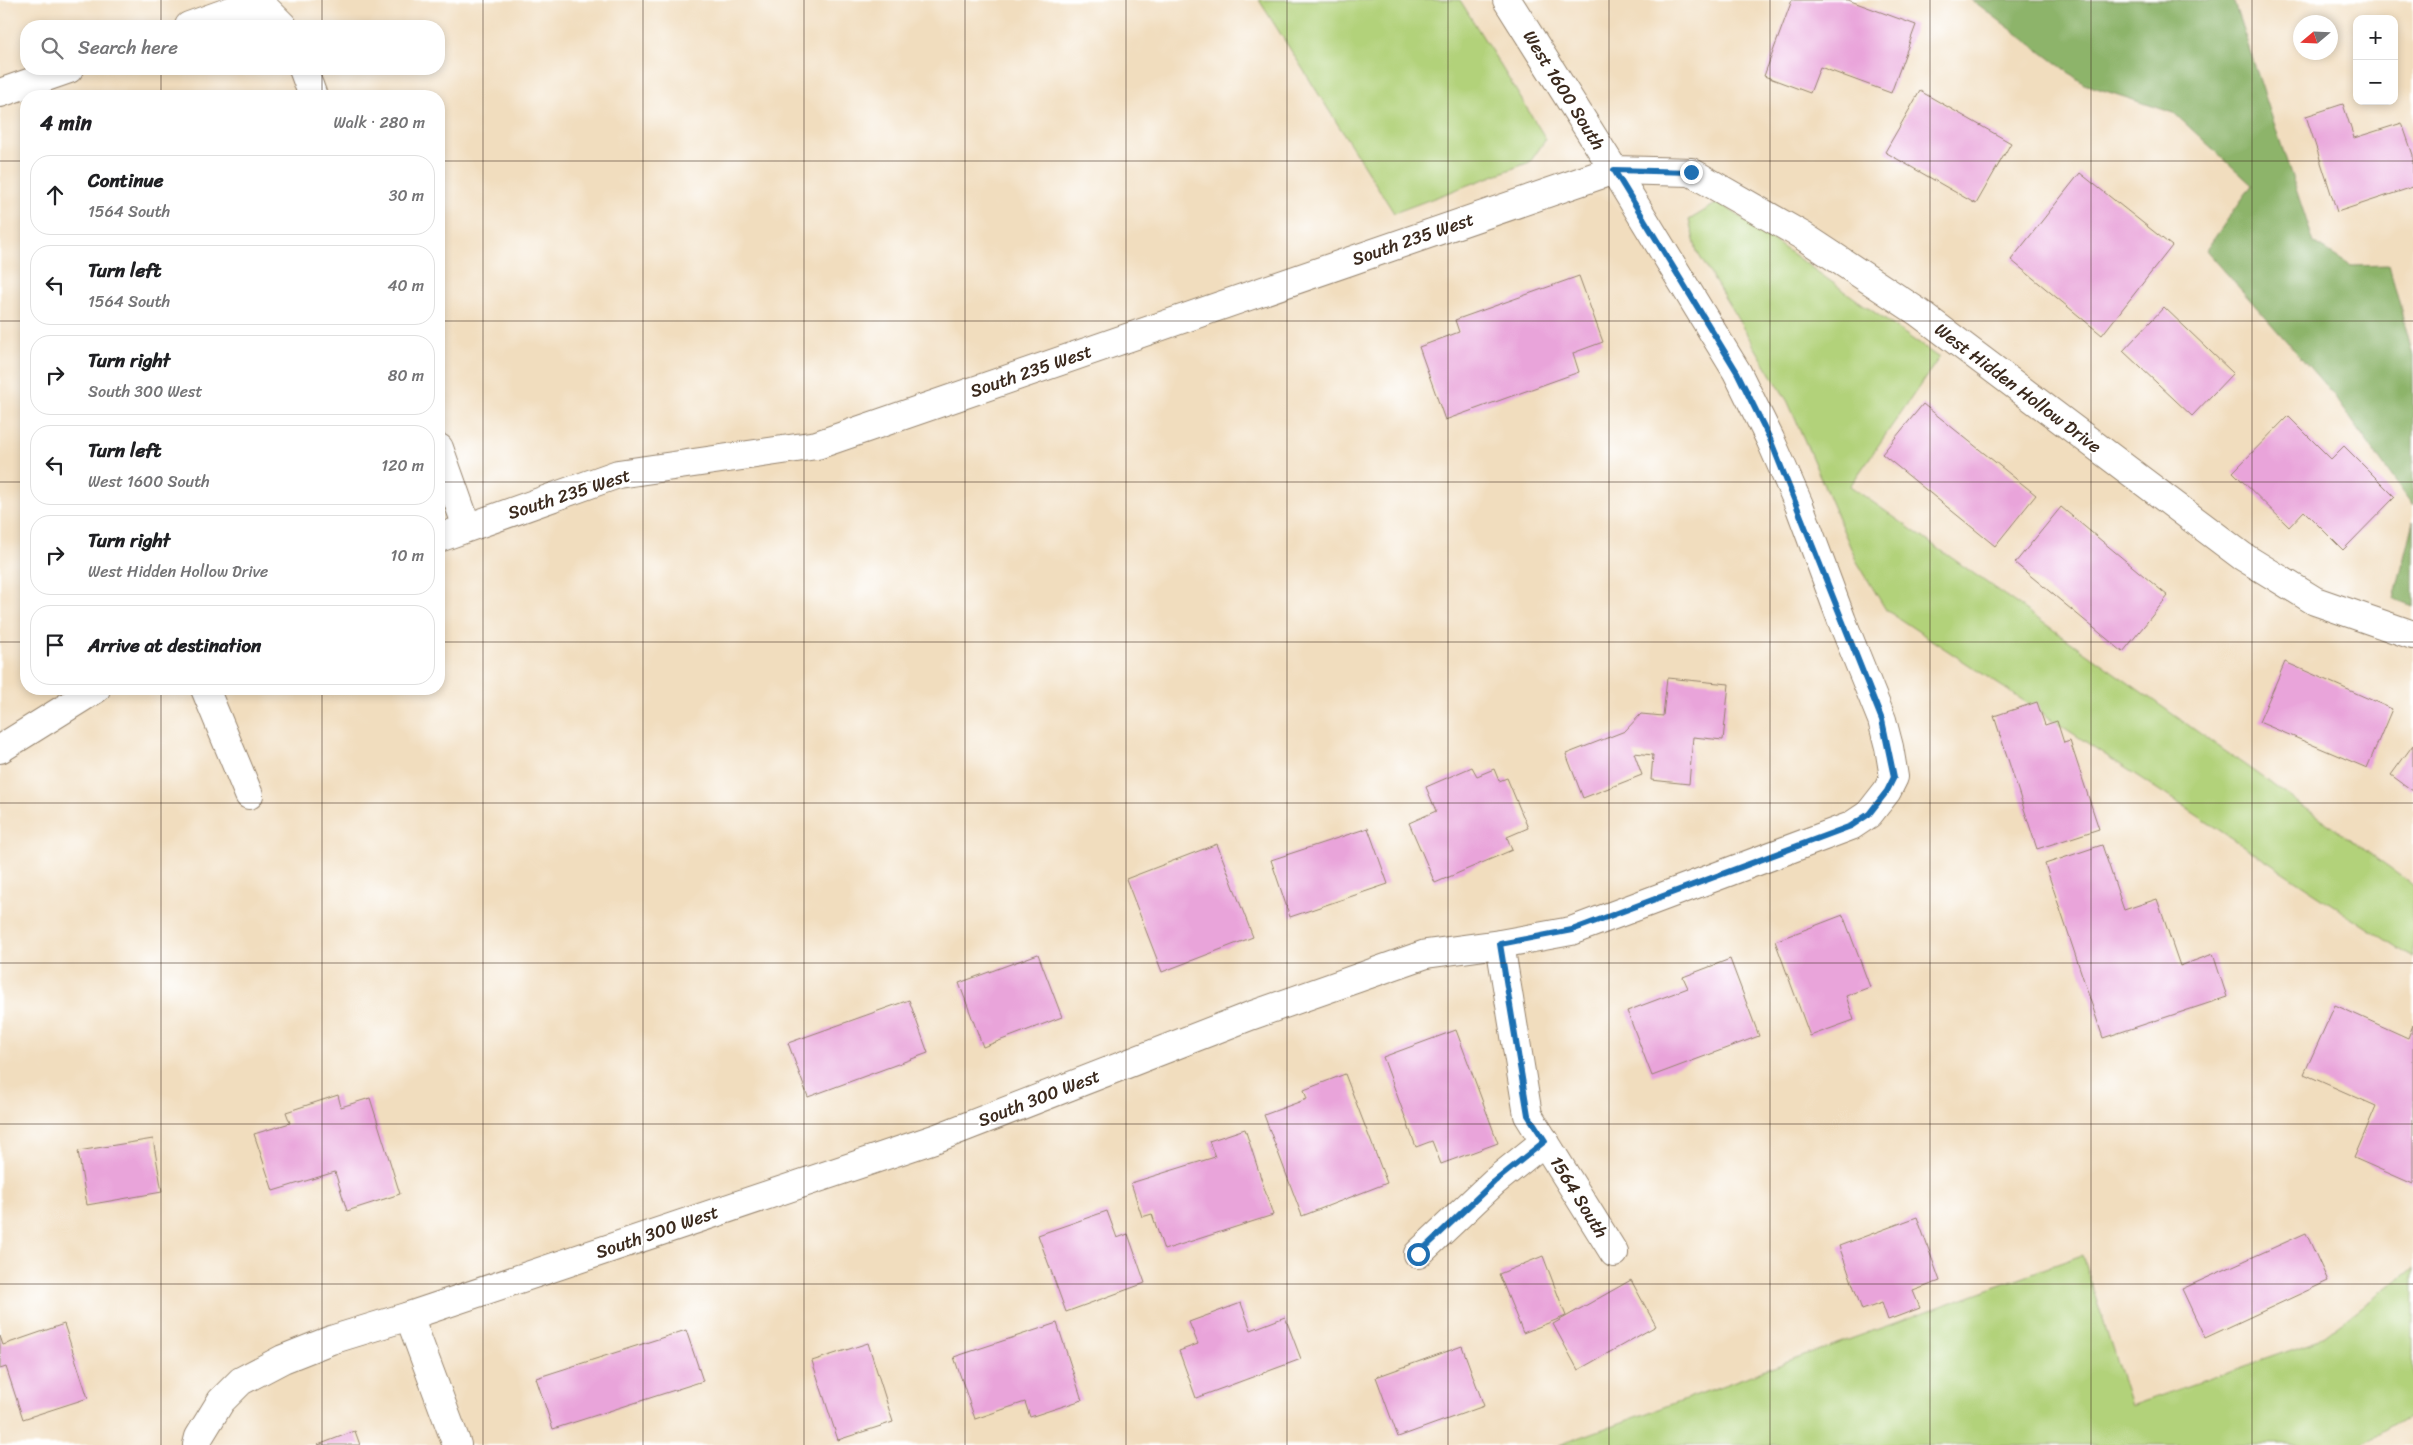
<!DOCTYPE html>
<html lang="en">
<head>
<meta charset="utf-8">
<style>
  body { margin:0; font-family:Sriracha,sans-serif; background:#f6f6f6; color:#202124 }
  .controls { position:absolute; right:15px; top:15px; display:grid; overflow:hidden; border-radius:10px; box-shadow:0 2px 8px #0003 }
  .controls button { width:45px; height:45px; display:grid; place-items:center; padding:0; border:0; border-bottom:1px solid #e0e0e0; background:#fff; color:#202124; font:25px sans-serif }
  .compass { position:absolute; left:2293px; top:15px; width:45px; height:45px; border-radius:50%; background:#fff; box-shadow:0 2px 8px #0003; rotate:251deg }
  .stop { position:absolute; width:15px; height:15px; margin:-11px; border:4px solid #1f6fb2; border-radius:50%; background:#fff }
  .stop.end { background:#1f6fb2; border-color:#fff; box-shadow:0 1px 5px #0008 }
  .list { margin:0; padding:0; list-style:none }
  h2 { display:flex; justify-content:space-between; align-items:center; height:65px; margin:0; padding:0 20px; font-size:21px }
  h2 small { font-size:16px; font-weight:400; color:#757577 }
  .list li { display:grid; grid-template-columns:32px 1fr auto; gap:15px; align-items:center; box-sizing:border-box; height:80px; margin:0 10px 10px; padding:0 10px; border:1px solid #e0e0e0; border-radius:20px }
  .list b { display:block; font-size:19px; white-space:nowrap }
  .list p { margin:0; font-size:16px; white-space:nowrap; color:#757577 }
  .list em { font-size:16px; font-style:normal; color:#757577 }
  .icon { flex:none; width:28px; height:28px; fill:none; stroke:currentColor; stroke-width:2; stroke-linecap:round; stroke-linejoin:round }
  .map { position:relative; flex:none; width:2413px; height:1445px; overflow:hidden }
  .search { position:absolute; background:#fff; box-shadow:0 2px 8px #0003; left:20px; top:20px; width:425px; height:55px; display:flex; align-items:center; gap:12px; box-sizing:border-box; padding:0 18px; border-radius:20px; color:#757577; font-size:19px }
  .panel { position:absolute; background:#fff; box-shadow:0 2px 8px #0003; left:20px; top:90px; width:425px; height:605px; border-radius:20px }
  .map>svg:first-child { display:block }
  .green { fill:#b2d27a; stroke:#767e4c }
  .forest { fill:#8db46a; stroke:#646f44 }
  .building { fill:#e9a4da }
  .lines { fill:none; stroke-linecap:round; stroke-linejoin:round }
  .minor-casing { stroke:#96846e; stroke-width:30 }
  .minor { stroke:#fff; stroke-width:28 }
  .route { stroke:#1f6fb2; stroke-width:6 }
  .grid { fill:none; stroke:#3b2a1e; stroke-width:1; stroke-opacity:0.55 }
  .labels { text-anchor:middle; dominant-baseline:central; stroke-width:4; stroke-linejoin:round; paint-order:stroke }
  .street-label { font-size:18px; fill:#3b2a1e; stroke:#fff }
</style>
</head>
<body>
<div class="map">
<svg width="2413" height="1445" viewBox="0 0 2413 1445">
  <rect width="100%" height="100%" fill="#fff"/>
  <filter id="ink" filterUnits="userSpaceOnUse"><feTurbulence type="fractalNoise" baseFrequency=".02" numOctaves="2"/><feDisplacementMap in="SourceGraphic" scale="10" xChannelSelector="R" yChannelSelector="G"/><feConvolveMatrix kernelMatrix="1 2 1 2 8 2 1 2 1" color-interpolation-filters="sRGB"/></filter>
  <filter id="wash" filterUnits="userSpaceOnUse"><feTurbulence type="fractalNoise" baseFrequency=".0096" numOctaves="4" result="noise"/><feDisplacementMap in="SourceGraphic" scale="20" xChannelSelector="R" yChannelSelector="G"/><feGaussianBlur stdDeviation="1.12" result="paint"/><feColorMatrix in="noise" values="0 0 0 0 0 0 0 0 0 0 0 0 0 0 0 0 0 1.4 0 .05"/><feComposite in="paint" operator="in"/></filter>
  <g filter="url(#wash)">
    <rect width="100%" height="100%" fill="#f1ddbe"/>
    <!-- green -->
    <g class="green">
      <polygon points="1259,0 1460,0 1546,139 1530,162 1394,213"/>
      <polygon points="1719,202 1939,358 1850,486 2413,884 2413,958 1886,610 1856,560 1788,402 1697,252 1689,220"/>
      <polygon points="2082,1255 2131,1406 2317,1341 2413,1268 2413,1414 2360,1445 1559,1445"/>
    </g>
    <!-- forest -->
    <g class="forest">
      <polygon points="1972,0 2233,0 2314,243 2351,266 2389,265 2413,356 2413,506 2333,394 2206,250 2252,185 2174,113 2084,84"/>
      <polygon points="2413,521 2413,606 2394,599"/>
    </g>
    <g id="blocks">
      <!-- building -->
      <g class="building">
        <polygon points="1792,0 1848,0 1916,25 1891,93 1820,67 1810,93 1764,76"/>
        <polygon points="1920,91 2011,143 1976,204 1885,152"/>
        <polygon points="2343,104 2354,138 2402,123 2413,155 2413,187 2337,212 2306,116"/>
        <polygon points="2080,173 2172,246 2102,335 2011,260"/>
        <polygon points="1579,276 1603,342 1573,353 1579,372 1445,420 1419,347 1459,332 1455,320"/>
        <polygon points="2164,307 2233,373 2192,416 2123,351"/>
        <polygon points="1923,404 2036,495 1995,546 1882,454"/>
        <polygon points="2288,416 2331,459 2344,446 2395,497 2343,550 2304,511 2289,527 2233,472"/>
        <polygon points="2061,507 2168,596 2123,652 2015,563"/>
        <polygon points="2285,662 2392,709 2367,768 2259,722"/>
        <polygon points="1667,678 1729,684 1723,740 1693,737 1689,784 1651,780 1653,755 1634,753 1642,775 1583,798 1566,754 1625,731 1641,714 1663,716"/>
        <polygon points="2037,702 2045,725 2057,721 2064,743 2070,741 2099,829 2037,849 1994,716"/>
        <polygon points="2413,745 2413,791 2391,775"/>
        <polygon points="1472,767 1477,776 1494,769 1499,781 1507,778 1528,828 1507,837 1512,850 1435,883 1409,823 1436,811 1426,787"/>
        <polygon points="1368,828 1388,884 1290,917 1271,860"/>
        <polygon points="1217,844 1253,937 1162,972 1126,879"/>
        <polygon points="2102,845 2124,910 2157,899 2180,966 2213,954 2227,997 2103,1038 2045,864"/>
        <polygon points="1843,915 1870,987 1846,996 1854,1020 1810,1036 1775,941"/>
        <polygon points="1038,954 1062,1017 983,1047 959,983"/>
        <polygon points="1730,959 1759,1036 1652,1076 1627,1011 1688,988 1683,977"/>
        <polygon points="909,1000 928,1053 808,1097 788,1043"/>
        <polygon points="2335,1005 2408,1038 2413,1025 2413,1184 2354,1158 2376,1106 2304,1074"/>
        <polygon points="1456,1030 1498,1143 1441,1164 1432,1141 1416,1147 1383,1057"/>
        <polygon points="1345,1074 1387,1183 1302,1216 1264,1115 1307,1099 1304,1090"/>
        <polygon points="338,1095 341,1107 370,1098 400,1194 347,1211 335,1172 273,1191 254,1134 290,1123 286,1112"/>
        <polygon points="1245,1129 1273,1215 1164,1250 1152,1214 1142,1217 1131,1183 1215,1157 1209,1141"/>
        <polygon points="153,1139 162,1192 87,1205 78,1151"/>
        <polygon points="1107,1211 1117,1238 1128,1234 1145,1283 1066,1312 1038,1235"/>
        <polygon points="1917,1217 1940,1281 1913,1291 1920,1308 1888,1320 1882,1303 1862,1310 1839,1246"/>
        <polygon points="2306,1233 2328,1281 2205,1338 2182,1289"/>
        <polygon points="1543,1256 1566,1316 1523,1333 1499,1274"/>
        <polygon points="1631,1280 1656,1326 1578,1370 1553,1324"/>
        <polygon points="1241,1303 1251,1330 1285,1317 1301,1359 1196,1398 1179,1351 1198,1344 1189,1322"/>
        <polygon points="1057,1323 1082,1400 1030,1417 1025,1402 975,1419 954,1357"/>
        <polygon points="64,1324 88,1398 23,1419 6,1367 0,1369 0,1336 3,1345"/>
        <polygon points="686,1330 703,1381 553,1429 536,1378"/>
        <polygon points="868,1343 893,1422 838,1440 812,1361"/>
        <polygon points="1462,1346 1484,1406 1398,1437 1376,1377"/>
        <polygon points="355,1431 360,1445 318,1445"/>
      </g>
    </g>
  </g>
  <g filter="url(#ink)">
    <use href="#blocks" fill-opacity="0" stroke="#96846e" stroke-width="1"/>
    <g class="lines">
      <!-- minor casing -->
      <g class="minor-casing">
        <g id="minor">
          <polyline points="189,26 236,9 264,7 283,26"/>
          <polyline points="303,69 313,96"/>
          <polyline points="0,93 69,69"/>
          <polyline points="439,448 467,527"/>
          <polyline points="439,538 618,474 817,445 1614,170 1691,172 1803,236 1918,312 2242,556 2315,601 2413,635"/>
          <polyline points="205,689 249,795"/>
          <polyline points="0,749 96,689"/>
          <polyline points="1500,944 1528,1115 1614,1253"/>
          <polyline points="1418,1254 1494,1182 1545,1141"/>
          <polyline points="409,1316 457,1445"/>
          <polyline points="197,1445 199,1437 221,1401 241,1381 283,1359 331,1340 409,1316 937,1138 1250,1016 1426,954 1500,944 1571,931 1851,826 1869,814 1887,791 1894,777 1889,747 1882,720 1842,621 1799,505 1770,439 1737,372 1614,170 1507,0"/>
        </g>
      </g>
      <!-- minor -->
      <use href="#minor" class="minor"/>
    </g>
  </g>
  <g class="lines" filter="url(#ink)">
    <!-- route -->
    <polyline class="route" points="1418,1254 1494,1182 1545,1141 1528,1115 1500,944 1572,930 1851,826 1869,814 1887,791 1894,777 1882,720 1770,439 1737,372 1614,170 1691,172"/>
  </g>
  <!-- grid -->
  <path class="grid" d="M161,0V26M322,0V26M483,0V1445M643,0V1445M804,0V1445M965,0V1445M1126,0V1445M1287,0V1445M1448,0V1445M1609,0V1445M1770,0V1445M1930,0V1445M2091,0V1445M2252,0V1445M161,69V96M322,69V96M0,161H26M439,161H2413M0,321H26M439,321H2413M0,482H26M439,482H2413M0,642H26M439,642H2413M161,689V1445M322,689V1445M0,803H2413M0,963H2413M0,1124H2413M0,1284H2413"/>
  <g class="labels">
    <!-- street labels -->
    <g class="street-label">
      <text transform="translate(1564 90) rotate(58)">West 1600 South</text>
      <text transform="translate(1413 239) rotate(-19)">South 235 West</text>
      <text transform="translate(1031 371) rotate(-19)">South 235 West</text>
      <text transform="translate(2018 388) rotate(37)">West Hidden Hollow Drive</text>
      <text transform="translate(569 494) rotate(-18)">South 235 West</text>
      <text transform="translate(1039 1098) rotate(-21)">South 300 West</text>
      <text transform="translate(1579 1197) rotate(58)">1564 South</text>
      <text transform="translate(657 1232) rotate(-19)">South 300 West</text>
    </g>
  </g>
</svg>
<div class="controls">
<button>+</button>
<button>−</button>
</div>
<svg class="compass" viewBox="-18 -18 36 36"><path d="M0-13l5 13h-10z" fill="#e53935"/><path d="M0 13l5-13h-10z" fill="#757577"/></svg>
<div class="stop" style="left:1418px;top:1254px"></div>
<div class="stop end" style="left:1691px;top:172px"></div>
<div class="search"><svg class="icon" aria-label="search" viewBox="0 0 24 24"><circle cx="10" cy="10" r="6"/><path d="M15 15l6 6"/></svg>Search here</div>
<section class="panel">
<h2>4 min<small>Walk · 280 m</small></h2>
<ul class="list">
<li><svg class="icon" aria-label="ahead" viewBox="0 0 24 24"><path d="M12 20V5M6 11l6-6 6 6"/></svg><div><b>Continue</b><p>1564 South</p></div><em>30 m</em></li>
<li><svg class="icon" aria-label="left" viewBox="0 0 24 24"><path d="M17 20v-9H6M10 6l-5 5 5 5"/></svg><div><b>Turn left</b><p>1564 South</p></div><em>40 m</em></li>
<li><svg class="icon" aria-label="right" viewBox="0 0 24 24"><path d="M7 20v-9h11M14 6l5 5-5 5"/></svg><div><b>Turn right</b><p>South 300 West</p></div><em>80 m</em></li>
<li><svg class="icon" aria-label="left" viewBox="0 0 24 24"><path d="M17 20v-9H6M10 6l-5 5 5 5"/></svg><div><b>Turn left</b><p>West 1600 South</p></div><em>120 m</em></li>
<li><svg class="icon" aria-label="right" viewBox="0 0 24 24"><path d="M7 20v-9h11M14 6l5 5-5 5"/></svg><div><b>Turn right</b><p>West Hidden Hollow Drive</p></div><em>10 m</em></li>
<li><svg class="icon" aria-label="arrive" viewBox="0 0 24 24"><path d="M6 21V4h12l-3 4 3 4H6"/></svg><div><b>Arrive at destination</b></div></li>
</ul>
</section>
</div>
</body>
</html>
